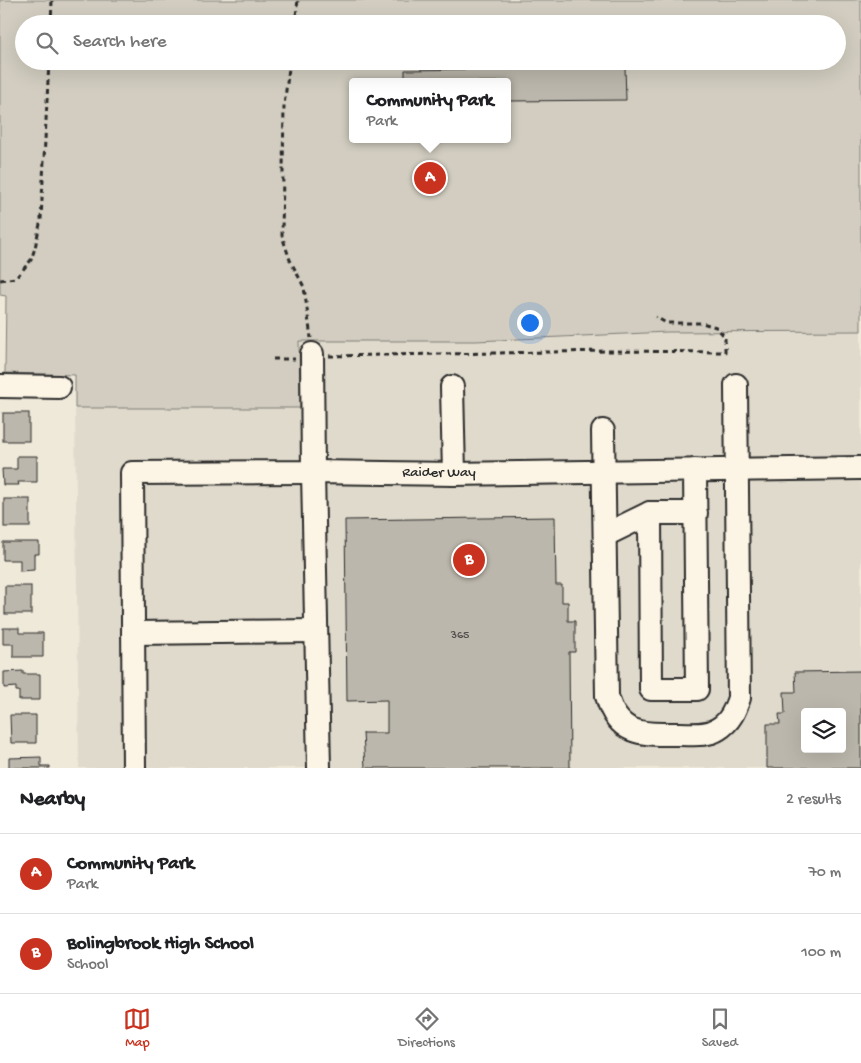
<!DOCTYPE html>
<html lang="en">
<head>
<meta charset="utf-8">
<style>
  body { margin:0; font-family:"Gochi Hand",sans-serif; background:#f2f2f2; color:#202124 }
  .controls { position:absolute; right:15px; bottom:15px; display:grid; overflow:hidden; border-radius:5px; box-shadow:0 5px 20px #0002 }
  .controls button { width:45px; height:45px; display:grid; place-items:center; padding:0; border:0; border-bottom:1px solid #e0e0e0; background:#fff; color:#202124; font:25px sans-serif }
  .you { position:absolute; left:529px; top:322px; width:18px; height:18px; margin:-12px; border:4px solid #fff; border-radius:50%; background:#1a73e8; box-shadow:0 0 0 8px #1a73e833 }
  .badge { display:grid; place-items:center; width:32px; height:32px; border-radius:50%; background:#c8321e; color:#fff; font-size:16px; font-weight:700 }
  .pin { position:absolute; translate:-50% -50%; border:2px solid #fff; box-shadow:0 1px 5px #0006 }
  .popup { position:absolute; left:349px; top:78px; width:162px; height:65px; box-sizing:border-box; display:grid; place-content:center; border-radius:5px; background:#fff; filter:drop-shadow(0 1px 4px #0005); font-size:16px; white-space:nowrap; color:#757577 }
  .popup b { font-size:19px; color:#202124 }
  .popup::after { content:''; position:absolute; left:50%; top:100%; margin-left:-10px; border:10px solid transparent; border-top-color:#fff }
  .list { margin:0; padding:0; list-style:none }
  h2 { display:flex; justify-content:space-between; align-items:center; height:65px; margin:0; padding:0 20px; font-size:21px }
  h2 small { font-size:16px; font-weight:400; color:#757577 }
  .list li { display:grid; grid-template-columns:32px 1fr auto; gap:15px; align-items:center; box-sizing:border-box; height:80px; padding:0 20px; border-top:1px solid #e0e0e0 }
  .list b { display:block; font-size:19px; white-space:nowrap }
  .list p { margin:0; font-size:16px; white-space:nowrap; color:#757577 }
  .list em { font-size:16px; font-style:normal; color:#757577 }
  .icon { flex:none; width:28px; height:28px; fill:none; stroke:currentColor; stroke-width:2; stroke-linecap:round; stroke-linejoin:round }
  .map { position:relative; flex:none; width:861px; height:768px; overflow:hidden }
  .search { position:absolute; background:#fff; box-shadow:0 5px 20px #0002; left:15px; right:15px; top:15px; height:55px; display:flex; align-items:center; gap:12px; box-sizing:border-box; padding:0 18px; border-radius:28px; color:#757577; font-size:19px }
  .sheet { height:225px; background:#fff }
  nav { display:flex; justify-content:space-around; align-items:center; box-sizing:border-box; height:70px; border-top:1px solid #e0e0e0; background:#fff; font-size:14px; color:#757577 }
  nav a { display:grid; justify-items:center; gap:2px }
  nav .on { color:#c8321e }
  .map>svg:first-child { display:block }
  .built { fill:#e0dacc; fill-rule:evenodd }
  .green { fill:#d2cdc0; stroke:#7e7c76; fill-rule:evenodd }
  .building { fill:#bcb7ac; stroke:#2b2b2b; fill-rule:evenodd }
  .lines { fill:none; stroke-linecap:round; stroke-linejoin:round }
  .minor-casing { stroke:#2b2b2b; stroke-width:26 }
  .path { stroke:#2b2b2b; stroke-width:3; stroke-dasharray:5 4; stroke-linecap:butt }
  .minor { stroke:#fcf5e5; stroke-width:22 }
  .labels { text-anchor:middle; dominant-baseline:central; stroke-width:4.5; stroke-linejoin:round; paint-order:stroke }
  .number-label { font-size:12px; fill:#4f4e4b }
  .street-label { font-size:15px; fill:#2b2b2b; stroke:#fcf5e5 }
</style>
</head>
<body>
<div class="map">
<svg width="861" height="768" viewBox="0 0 861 768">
  <rect width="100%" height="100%" fill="#efe9da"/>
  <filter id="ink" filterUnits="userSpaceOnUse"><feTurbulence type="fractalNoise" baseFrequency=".02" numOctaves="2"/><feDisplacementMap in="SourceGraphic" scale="10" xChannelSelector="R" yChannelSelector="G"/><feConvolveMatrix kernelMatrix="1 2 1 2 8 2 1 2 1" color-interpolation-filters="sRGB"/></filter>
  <g filter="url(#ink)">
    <!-- built -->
    <path class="built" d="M861,331V768H79L75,408H300L299,341H476L667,332ZM805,712H842V749H805Z"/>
    <!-- green -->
    <path class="green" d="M0,0H861V331L667,332L476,341H299L300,408H75V375L5,373L6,296L0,295ZM24,24H837V61H24ZM352,82H508V139H352Z"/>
    <!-- building -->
    <g class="building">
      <polygon points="625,67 626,100 508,101 508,82 405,82 405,70"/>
      <rect x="3" y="413" width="26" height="28"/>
      <polygon points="17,456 37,456 37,482 18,482 19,485 3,485 2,469 17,469"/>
      <rect x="4" y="499" width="26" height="28"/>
      <polygon points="555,517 556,585 562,585 562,602 568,602 568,621 575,621 575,652 569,652 570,768 365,768 363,733 387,733 387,700 347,701 345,520"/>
      <polygon points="3,542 39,542 39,554 34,554 34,570 20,571 20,560 3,560"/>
      <rect x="5" y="586" width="26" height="28"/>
      <polygon points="3,628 19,628 19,633 43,633 43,657 13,657 13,644 3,644"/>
      <polygon points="23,671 23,674 40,674 40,700 19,700 19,691 16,691 16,687 4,688 4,672"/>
      <path d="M861,671V768H767V724H780L779,714H785L784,692H796L795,672ZM805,712H842V749H805Z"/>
      <polygon points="10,715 36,715 36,743 11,743"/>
      <polygon points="41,757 41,766 50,766 50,768 9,768 9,758"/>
    </g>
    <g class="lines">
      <!-- minor casing -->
      <g class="minor-casing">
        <g id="minor">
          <polyline points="0,386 59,387"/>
          <polyline points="452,387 454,474"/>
          <path d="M603,431L607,696C618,737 644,734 680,734C693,734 707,736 718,729C730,722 735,710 739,698L736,385"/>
          <polyline points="695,470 697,689 651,689 650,513 696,513"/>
          <polyline points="605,535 650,513"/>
          <polyline points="133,633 316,631"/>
          <polyline points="134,768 132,473 313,472 312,354"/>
          <polyline points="319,768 313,472 454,474 861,468"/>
        </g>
      </g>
      <!-- path -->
      <g class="path">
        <polyline points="51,24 52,0"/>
        <polyline points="295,24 298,0"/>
        <polyline points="290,61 284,105 282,236 290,260 304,287 311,338"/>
        <polyline points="0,280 16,278 31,260 35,248 41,219 49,61"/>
        <polyline points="329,356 607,351 725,352 725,337 716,327 702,323 666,323 656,317"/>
        <polyline points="273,359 295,359"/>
      </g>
      <!-- minor -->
      <use href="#minor" class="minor"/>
    </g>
  </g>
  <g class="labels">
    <!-- number labels -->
    <g class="number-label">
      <text x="460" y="636">365</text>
    </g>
    <!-- street labels -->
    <g class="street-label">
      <text x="439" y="473">Raider Way</text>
    </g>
  </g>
</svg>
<div class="controls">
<button><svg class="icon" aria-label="layers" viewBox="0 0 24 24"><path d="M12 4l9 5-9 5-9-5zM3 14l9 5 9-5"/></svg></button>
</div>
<div class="you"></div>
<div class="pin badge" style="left:430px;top:178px">A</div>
<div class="popup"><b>Community Park</b>Park</div>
<div class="pin badge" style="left:469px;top:560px">B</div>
<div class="search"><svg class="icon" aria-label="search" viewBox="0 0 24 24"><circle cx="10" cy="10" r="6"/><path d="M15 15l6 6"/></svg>Search here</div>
</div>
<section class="sheet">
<h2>Nearby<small>2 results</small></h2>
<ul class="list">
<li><span class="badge">A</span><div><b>Community Park</b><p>Park</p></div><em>70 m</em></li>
<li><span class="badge">B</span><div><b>Bolingbrook High School</b><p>School</p></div><em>100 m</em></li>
</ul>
</section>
<nav>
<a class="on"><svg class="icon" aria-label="map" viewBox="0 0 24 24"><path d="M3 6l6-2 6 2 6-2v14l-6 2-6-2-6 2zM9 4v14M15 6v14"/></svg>Map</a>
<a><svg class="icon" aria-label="directions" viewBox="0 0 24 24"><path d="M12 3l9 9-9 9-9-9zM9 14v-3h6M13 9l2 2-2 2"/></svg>Directions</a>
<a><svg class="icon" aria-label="saved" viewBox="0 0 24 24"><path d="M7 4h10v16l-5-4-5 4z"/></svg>Saved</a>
</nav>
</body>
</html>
